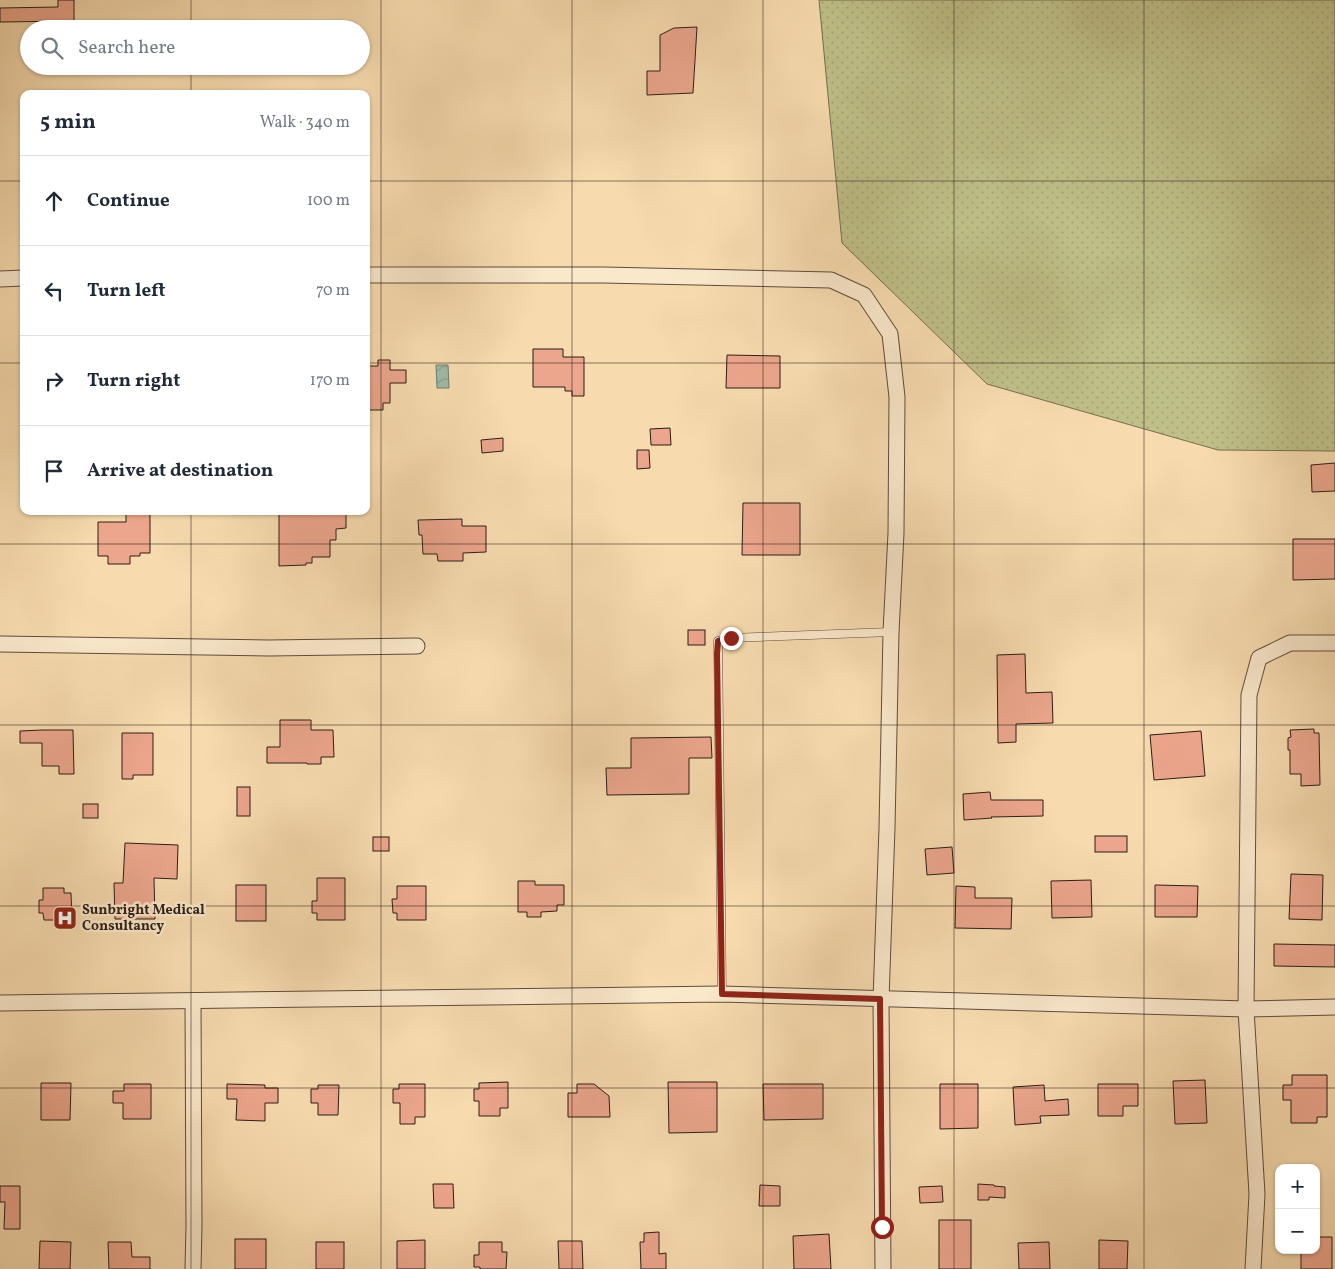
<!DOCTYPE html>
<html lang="en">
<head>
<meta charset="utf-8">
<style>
  body { margin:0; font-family:Vollkorn,serif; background:#f6f6f7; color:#1f2937 }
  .controls { position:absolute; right:15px; bottom:15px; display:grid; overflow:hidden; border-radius:10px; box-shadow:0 1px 4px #0004 }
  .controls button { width:45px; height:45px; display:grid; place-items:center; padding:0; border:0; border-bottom:1px solid #e0e1e3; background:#fff; color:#1f2937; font:25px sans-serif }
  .stop { position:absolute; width:15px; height:15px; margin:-11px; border:4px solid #8f2418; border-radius:50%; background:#fff }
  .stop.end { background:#8f2418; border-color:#fff; box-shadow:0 1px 5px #0008 }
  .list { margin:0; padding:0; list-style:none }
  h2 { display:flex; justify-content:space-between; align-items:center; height:65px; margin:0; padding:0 20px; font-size:21px }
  h2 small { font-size:16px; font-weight:400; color:#747a83 }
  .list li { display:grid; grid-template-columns:32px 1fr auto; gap:15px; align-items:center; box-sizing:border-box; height:90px; padding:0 20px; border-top:1px solid #e0e1e3 }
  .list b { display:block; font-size:19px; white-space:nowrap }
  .list em { font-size:16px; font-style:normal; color:#747a83 }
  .icon { flex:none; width:28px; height:28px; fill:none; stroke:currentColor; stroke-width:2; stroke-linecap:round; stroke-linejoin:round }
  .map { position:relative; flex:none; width:1335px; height:1269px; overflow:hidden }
  .search { position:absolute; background:#fff; box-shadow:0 1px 4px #0004; left:20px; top:20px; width:350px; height:55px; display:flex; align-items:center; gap:12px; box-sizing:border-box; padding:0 18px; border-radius:28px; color:#747a83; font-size:19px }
  .panel { position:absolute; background:#fff; box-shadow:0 1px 4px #0004; left:20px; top:90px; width:350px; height:425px; border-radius:10px }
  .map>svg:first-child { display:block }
  .grass { fill:url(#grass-dots); stroke:#766e50 }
  .water { fill:url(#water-waves); stroke:#707c6e }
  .building { fill:#eca68d; stroke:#2c1d17 }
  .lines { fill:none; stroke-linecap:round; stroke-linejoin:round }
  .service-casing { stroke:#5f4c3d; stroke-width:9 }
  .minor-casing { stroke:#5f4c3d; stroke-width:17 }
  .service { stroke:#fae8cb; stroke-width:8 }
  .minor { stroke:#fae8cb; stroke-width:15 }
  .route { stroke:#8f2418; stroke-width:6 }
  .grid { fill:none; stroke:#2c1d17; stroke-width:1; stroke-opacity:0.55 }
  .labels { text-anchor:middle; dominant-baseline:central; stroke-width:5; stroke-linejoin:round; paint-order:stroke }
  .poi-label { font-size:14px; font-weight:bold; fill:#2c1d17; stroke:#fae8cb; text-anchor:start }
</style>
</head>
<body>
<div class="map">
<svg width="1335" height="1269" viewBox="0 0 1335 1269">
  <defs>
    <pattern id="grass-dots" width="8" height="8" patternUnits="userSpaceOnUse" patternTransform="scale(1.25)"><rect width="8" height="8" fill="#bfc089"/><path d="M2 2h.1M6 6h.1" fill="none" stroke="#a4a576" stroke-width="1.8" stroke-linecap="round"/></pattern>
    <pattern id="water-waves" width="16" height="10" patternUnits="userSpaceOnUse" patternTransform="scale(1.25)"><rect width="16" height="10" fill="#9dbba8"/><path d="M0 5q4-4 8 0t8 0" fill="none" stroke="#87a090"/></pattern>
  </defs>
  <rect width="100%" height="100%" fill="#f7dbaf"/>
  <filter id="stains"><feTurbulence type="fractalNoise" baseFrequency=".004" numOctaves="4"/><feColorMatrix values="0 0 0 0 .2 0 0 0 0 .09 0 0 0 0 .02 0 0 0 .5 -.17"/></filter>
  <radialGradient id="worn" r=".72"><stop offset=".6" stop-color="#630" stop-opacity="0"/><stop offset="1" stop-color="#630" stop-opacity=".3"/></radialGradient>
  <!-- grass -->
  <polygon class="grass" points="819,0 1335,0 1335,451 1218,450 987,384 842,243"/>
  <!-- water -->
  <polygon class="water" points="436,365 448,365 449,388 437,388"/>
  <!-- building -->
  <g class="building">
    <polygon points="58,0 74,0 74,21 0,22 0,8 58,7"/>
    <polygon points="697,27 693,93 647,95 647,71 660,71 660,35 674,28"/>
    <polygon points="533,349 563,349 563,357 584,357 584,396 572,396 572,391 565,391 565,387 533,387"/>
    <polygon points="727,355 780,356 780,388 726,388"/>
    <polygon points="378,360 390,360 390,370 406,370 406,383 390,383 390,403 383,403 383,410 366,410 366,366 378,366"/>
    <polygon points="670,428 671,445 651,445 650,429"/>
    <polygon points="503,438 503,451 482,453 481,440"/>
    <polygon points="637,450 649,450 650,468 637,469"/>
    <polygon points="1335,463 1335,491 1312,492 1311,465"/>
    <polygon points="743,503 800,503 800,555 742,555"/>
    <polygon points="346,511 346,528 336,529 336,540 330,540 330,557 312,557 312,563 306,563 306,565 279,566 279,512"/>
    <polygon points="126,513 150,514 150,553 140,553 140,556 130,556 130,564 108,564 108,556 98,556 98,522 126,522"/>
    <polygon points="462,519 462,526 486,526 486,552 463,553 463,561 438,561 437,554 423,554 422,535 419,535 418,520"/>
    <polygon points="1293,539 1335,539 1335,579 1293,580"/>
    <rect x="688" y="630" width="17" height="15"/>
    <polygon points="1025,654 1026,693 1052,692 1053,723 1016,724 1016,742 998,743 997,655"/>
    <polygon points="280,720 311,720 311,730 333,730 334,757 321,757 321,764 307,764 307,763 267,763 267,747 280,747"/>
    <polygon points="1314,729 1314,733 1319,733 1320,785 1301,786 1301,774 1290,774 1290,750 1288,750 1288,738 1291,737 1290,730"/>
    <polygon points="42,730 73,730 74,774 59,774 59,766 42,766 42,743 20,743 20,731"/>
    <polygon points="1201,731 1205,776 1154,780 1150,735"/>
    <polygon points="122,733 153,733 153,775 133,775 133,779 122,779"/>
    <polygon points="711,737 712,758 689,758 689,794 607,795 606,768 631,768 631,738"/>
    <rect x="237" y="787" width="13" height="29"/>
    <polygon points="990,792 991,800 1043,800 1043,816 991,817 992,818 964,820 963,794"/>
    <rect x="83" y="804" width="15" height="14"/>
    <rect x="1095" y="836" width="32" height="16"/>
    <rect x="373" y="837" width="16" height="14"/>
    <polygon points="125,843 178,845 177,879 154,878 155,919 115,919 114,883 123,883"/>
    <polygon points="952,847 954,873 927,875 925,849"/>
    <polygon points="1291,874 1323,875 1322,920 1289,919"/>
    <polygon points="317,878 345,878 345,920 317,920 317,913 312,913 312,901 317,901"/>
    <polygon points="1091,880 1092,917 1052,918 1051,881"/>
    <polygon points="518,881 535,881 535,885 564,885 564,905 557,905 557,911 541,912 541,917 527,917 527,912 518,912"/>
    <rect x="236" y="885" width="30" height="36"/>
    <polygon points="1155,885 1198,886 1197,917 1155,917"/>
    <polygon points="397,886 426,886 426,920 397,920 397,913 393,913 392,899 397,899"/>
    <polygon points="956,886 975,887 975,898 1012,898 1011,929 955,928"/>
    <polygon points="43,888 64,888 64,893 71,893 72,920 44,920 43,913 39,913 39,900 43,900"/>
    <polygon points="1274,944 1335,945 1335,967 1274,966"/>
    <polygon points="1292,1075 1327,1075 1327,1117 1317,1117 1317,1123 1291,1123 1291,1100 1283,1100 1283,1085 1292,1085"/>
    <polygon points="1205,1080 1207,1123 1175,1124 1173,1081"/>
    <polygon points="508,1082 508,1108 500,1108 500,1116 479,1116 479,1101 474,1101 474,1089 479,1089 479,1083"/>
    <polygon points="668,1082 717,1082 717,1132 669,1133"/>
    <polygon points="41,1083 71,1083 70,1120 41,1120"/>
    <polygon points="124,1084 151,1084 151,1119 123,1119 123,1103 113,1103 113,1091 124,1091"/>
    <polygon points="227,1084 265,1085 265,1088 278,1088 278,1103 265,1103 265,1121 236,1120 237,1099 227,1099"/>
    <polygon points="399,1084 425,1084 425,1117 415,1117 415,1124 400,1124 400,1103 393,1103 393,1089 399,1089"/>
    <polygon points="577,1084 594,1084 609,1096 610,1117 568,1117 568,1093 577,1093"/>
    <polygon points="763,1084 823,1084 823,1119 764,1120"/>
    <polygon points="940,1084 978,1084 978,1128 940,1129"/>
    <polygon points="1098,1084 1138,1084 1138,1106 1123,1106 1123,1116 1098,1116"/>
    <polygon points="318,1085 339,1085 338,1115 318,1115 318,1103 311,1103 311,1089 318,1089"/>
    <polygon points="1044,1085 1045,1101 1068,1099 1069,1115 1040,1116 1041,1123 1015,1125 1013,1087"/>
    <polygon points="433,1184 453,1184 454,1208 434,1208"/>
    <polygon points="978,1184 994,1185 994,1186 1005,1187 1005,1198 989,1197 989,1200 978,1200"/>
    <polygon points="760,1185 780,1186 780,1206 759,1206"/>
    <polygon points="0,1186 20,1186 20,1229 4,1229 5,1202 0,1202"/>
    <polygon points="942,1186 943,1202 920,1203 919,1187"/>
    <rect x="939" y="1220" width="32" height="49"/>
    <polygon points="659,1232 659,1254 666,1253 666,1269 641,1269 640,1242 644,1242 644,1233"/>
    <polygon points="829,1234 831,1269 794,1269 793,1236"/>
    <polygon points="1316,1237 1332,1237 1332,1269 1301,1269 1301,1250 1316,1250"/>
    <rect x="235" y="1239" width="31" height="30"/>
    <polygon points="425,1240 425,1269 397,1269 397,1241"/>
    <polygon points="1099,1240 1128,1241 1127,1269 1099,1269"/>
    <polygon points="40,1241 71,1242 70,1269 39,1269"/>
    <polygon points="558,1241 582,1241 583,1269 559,1269"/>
    <polygon points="108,1242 131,1242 132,1257 150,1257 150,1269 109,1269"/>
    <rect x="316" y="1242" width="28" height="27"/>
    <polygon points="479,1242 502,1242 502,1252 507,1252 506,1269 480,1269 480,1267 474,1267 474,1255 479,1255"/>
    <polygon points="1049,1242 1050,1269 1019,1269 1018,1243"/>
  </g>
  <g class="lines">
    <!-- service casing -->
    <g class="service-casing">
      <polyline id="service" points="722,994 718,641 731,638 891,632"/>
    </g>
    <!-- minor casing -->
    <g class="minor-casing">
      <g id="minor">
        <polyline points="366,275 603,275 831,280 864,295 890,334 897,397 896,533 891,632 887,828 881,999 883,1269"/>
        <polyline points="0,279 24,278"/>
        <polyline points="0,644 269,648 417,646"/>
        <polyline points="193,1001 194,1226 193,1269"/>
        <polyline points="0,1003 722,994 1246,1009 1335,1007"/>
        <polyline points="1253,1269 1257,1194 1246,1009 1249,695 1259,658 1290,643 1335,643"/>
      </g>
    </g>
    <!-- service -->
    <use href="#service" class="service"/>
    <!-- minor -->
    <use href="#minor" class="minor"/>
  </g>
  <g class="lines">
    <!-- route -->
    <polyline class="route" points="731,638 718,641 717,654 722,994 880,999 882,1227"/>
  </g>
  <!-- grid -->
  <path class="grid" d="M191,0V29M381,0V1269M572,0V1269M763,0V1269M954,0V1269M1144,0V1269M191,66V94M0,181H24M366,181H1335M0,363H24M366,363H1335M191,511V1269M0,544H1335M0,725H1335M0,906H1335M0,1088H1335"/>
  <!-- icons -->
  <defs>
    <g id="hospital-square" transform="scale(1.25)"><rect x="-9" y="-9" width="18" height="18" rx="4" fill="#8f2418" stroke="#fae8cb"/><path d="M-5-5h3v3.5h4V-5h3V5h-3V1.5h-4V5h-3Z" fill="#fff"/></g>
  </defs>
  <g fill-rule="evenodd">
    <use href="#hospital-square" x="65" y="918"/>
  </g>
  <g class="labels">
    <!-- poi labels -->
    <g class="poi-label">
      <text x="82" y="910">Sunbright Medical<tspan x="82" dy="16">Consultancy</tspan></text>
    </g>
  </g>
  <rect width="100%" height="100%" filter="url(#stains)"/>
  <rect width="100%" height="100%" fill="url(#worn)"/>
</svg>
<div class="controls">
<button>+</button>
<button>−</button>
</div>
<div class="stop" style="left:882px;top:1227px"></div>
<div class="stop end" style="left:731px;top:638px"></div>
<div class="search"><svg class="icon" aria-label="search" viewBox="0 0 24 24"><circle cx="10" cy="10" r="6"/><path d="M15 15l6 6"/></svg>Search here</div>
<section class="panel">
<h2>5 min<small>Walk · 340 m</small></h2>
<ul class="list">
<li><svg class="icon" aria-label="ahead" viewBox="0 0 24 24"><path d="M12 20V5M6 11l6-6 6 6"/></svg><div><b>Continue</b></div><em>100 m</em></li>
<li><svg class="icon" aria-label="left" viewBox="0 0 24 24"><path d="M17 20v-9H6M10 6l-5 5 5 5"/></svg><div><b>Turn left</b></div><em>70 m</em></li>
<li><svg class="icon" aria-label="right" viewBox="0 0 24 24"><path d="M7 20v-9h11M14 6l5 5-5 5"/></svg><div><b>Turn right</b></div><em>170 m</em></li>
<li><svg class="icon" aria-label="arrive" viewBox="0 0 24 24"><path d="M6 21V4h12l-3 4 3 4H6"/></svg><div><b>Arrive at destination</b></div></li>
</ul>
</section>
</div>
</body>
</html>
